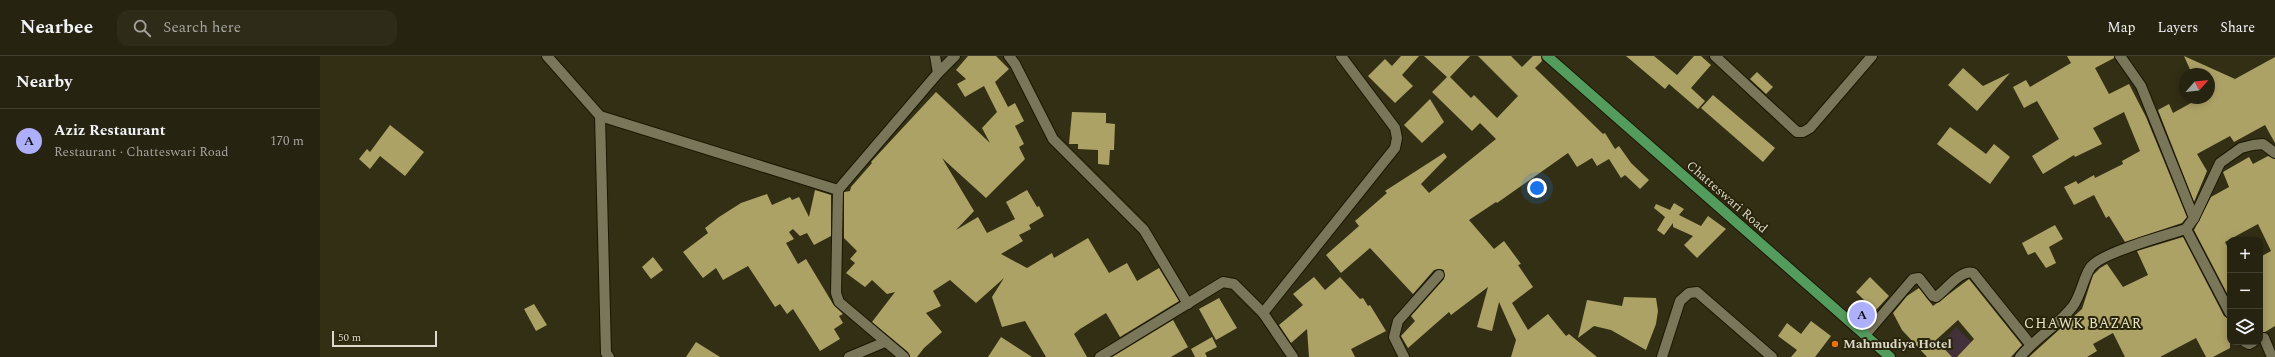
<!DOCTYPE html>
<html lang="en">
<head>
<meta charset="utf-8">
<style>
  body { margin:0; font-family:Spectral,serif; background:#2e2b19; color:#f1f3f6 }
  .controls { position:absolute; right:12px; bottom:12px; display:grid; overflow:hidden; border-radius:8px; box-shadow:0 2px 10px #0003 }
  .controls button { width:36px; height:36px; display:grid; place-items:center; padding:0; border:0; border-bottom:1px solid #424030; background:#262310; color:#f1f3f6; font:20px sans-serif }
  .compass { position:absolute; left:1859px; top:12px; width:36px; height:36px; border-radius:50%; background:#262310; box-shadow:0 2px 10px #0003; rotate:62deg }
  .scale { position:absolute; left:12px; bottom:10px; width:105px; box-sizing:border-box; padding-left:4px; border:2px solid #dcd9ca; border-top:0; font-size:11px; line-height:14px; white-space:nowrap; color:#dcd9ca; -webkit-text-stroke:3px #29250b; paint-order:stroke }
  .you { position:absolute; left:1217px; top:132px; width:14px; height:14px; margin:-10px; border:3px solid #fff; border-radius:50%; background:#1a73e8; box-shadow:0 0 0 6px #1a73e833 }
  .badge { display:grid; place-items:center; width:26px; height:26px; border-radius:50%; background:#adaffb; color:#111; font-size:13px; font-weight:700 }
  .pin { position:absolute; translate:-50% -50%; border:2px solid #fff; box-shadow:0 1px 4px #0006 }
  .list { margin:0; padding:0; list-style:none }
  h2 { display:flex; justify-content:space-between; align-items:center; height:52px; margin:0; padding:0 16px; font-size:17px }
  h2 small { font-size:13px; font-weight:400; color:#a4a49f }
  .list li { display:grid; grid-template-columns:26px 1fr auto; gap:12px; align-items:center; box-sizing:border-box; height:64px; padding:0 16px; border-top:1px solid #424030 }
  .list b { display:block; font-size:15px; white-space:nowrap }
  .list p { margin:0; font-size:13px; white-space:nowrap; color:#a4a49f }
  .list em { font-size:13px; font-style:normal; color:#a4a49f }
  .icon { flex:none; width:22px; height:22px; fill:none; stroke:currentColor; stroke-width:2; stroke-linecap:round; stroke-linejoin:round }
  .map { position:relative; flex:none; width:1955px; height:301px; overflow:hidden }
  header { display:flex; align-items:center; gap:24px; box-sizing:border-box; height:56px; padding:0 20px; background:#262310; border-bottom:1px solid #424030 }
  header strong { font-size:19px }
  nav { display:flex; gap:22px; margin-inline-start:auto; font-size:14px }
  .search { width:280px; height:36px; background:#2e2b19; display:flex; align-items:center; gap:10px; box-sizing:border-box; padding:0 14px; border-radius:12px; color:#a4a49f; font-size:15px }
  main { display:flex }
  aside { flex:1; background:#262310 }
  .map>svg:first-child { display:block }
  .education { fill:#42303a }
  .building { fill:#ada266 }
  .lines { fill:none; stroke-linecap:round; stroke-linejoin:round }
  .minor-casing { stroke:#1b1700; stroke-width:12 }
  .major-casing { stroke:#1b1700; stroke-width:12 }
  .minor { stroke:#7a765a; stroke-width:10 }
  .major { stroke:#549c5d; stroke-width:10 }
  .food-dot { fill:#e8710a; stroke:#29250b; stroke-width:1.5 }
  .labels { text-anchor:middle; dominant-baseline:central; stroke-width:4; stroke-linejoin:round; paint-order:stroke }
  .street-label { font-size:13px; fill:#dcd9ca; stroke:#29250b }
  .poi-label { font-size:13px; font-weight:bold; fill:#dcd9ca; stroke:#29250b; text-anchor:start }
  .neighbourhood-label { font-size:14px; letter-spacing:1px; fill:#e9e4c5; stroke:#29250b }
</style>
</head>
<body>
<header>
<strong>Nearbee</strong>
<div class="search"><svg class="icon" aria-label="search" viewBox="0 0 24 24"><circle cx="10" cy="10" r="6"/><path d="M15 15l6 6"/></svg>Search here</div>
<nav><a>Map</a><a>Layers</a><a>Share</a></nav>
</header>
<main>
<aside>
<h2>Nearby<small></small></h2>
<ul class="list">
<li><span class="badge">A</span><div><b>Aziz Restaurant</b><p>Restaurant · Chatteswari Road</p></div><em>170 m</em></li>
</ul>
</aside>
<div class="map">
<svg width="1955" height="301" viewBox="0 0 1955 301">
  <rect width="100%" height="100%" fill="#332f15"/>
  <!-- education -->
  <polygon class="education" points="1636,271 1666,301 1609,301"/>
  <!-- building -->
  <g class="building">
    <polygon points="648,0 676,0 689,13 675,26 688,51 695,47 704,65 695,70 704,88 699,91 705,103 666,142 622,102 654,155 636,174 658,161 667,177 695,163 686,146 707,134 717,151 719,150 724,160 709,169 711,173 699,179 703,185 681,198 707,212 732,197 734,202 768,182 789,217 807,207 817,225 839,212 859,245 800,281 786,257 760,273 754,278 767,301 726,301 705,265 682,271 672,241 684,222 656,247 630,224 613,235 621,250 606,257 622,276 604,292 597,301 590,301 588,296 552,266 575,236 567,238 552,224 545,231 526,217 535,207 530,203 537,195 524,182 524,136 530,135 531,131 552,107 551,106 616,36 670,87 662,72 677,56 664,30 645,41 637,28 646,23 636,14"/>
    <polygon points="1081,0 1099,0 1082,19 1093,30 1075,47 1048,20 1065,3 1072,10"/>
    <polygon points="1104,0 1150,0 1130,21 1151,42 1154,39 1177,62 1198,40 1158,0 1191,0 1202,11 1213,0 1221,0 1222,5 1215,12 1283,78 1285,77 1295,93 1299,90 1311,107 1329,124 1320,133 1305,119 1301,122 1289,103 1277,110 1272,102 1257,111 1248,97 1177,147 1176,146 1149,164 1174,193 1184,185 1201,208 1198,209 1213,231 1192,247 1208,274 1228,258 1246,280 1249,278 1277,301 1191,301 1196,284 1179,246 1172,275 1157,271 1168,231 1131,259 1129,256 1088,292 1081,280 1095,265 1091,260 1124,223 1124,214 1120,213 1114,214 1093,238 1050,192 1021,217 1006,199 1039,170 1035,165 1067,137 1065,135 1124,97 1127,101 1101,128 1109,137 1176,83 1160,67 1152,75 1112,36 1127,21"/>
    <polygon points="1306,0 1334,0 1357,19 1374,0 1381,0 1391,9 1371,32 1385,45 1378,53 1349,28 1345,33"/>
    <polygon points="1747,0 1794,0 1794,2 1775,12 1789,38 1809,28 1826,61 1867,161 1862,167 1805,186 1789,160 1786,162 1774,139 1754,149 1744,131 1756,125 1758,128 1774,119 1775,122 1803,108 1802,105 1820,95 1804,56 1773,72 1782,88 1755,101 1754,99 1723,118 1712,100 1739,83 1717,45 1704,52 1693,31 1706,24 1710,31 1751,7"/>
    <polygon points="1864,0 1915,23 1955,1 1955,87 1945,69 1914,86 1910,80 1877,98 1887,115 1874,146 1838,54 1849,48 1853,57 1880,42 1889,42 1889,18 1872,18"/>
    <polygon points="1643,12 1663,30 1690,17 1657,55 1628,29"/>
    <polygon points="1437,16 1453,31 1446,38 1430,23"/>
    <polygon points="1393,39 1455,92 1443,106 1381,52"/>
    <polygon points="1110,43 1124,66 1102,87 1084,69"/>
    <polygon points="752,56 786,57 786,67 795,68 794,94 790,94 789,109 778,108 778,94 758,93 758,88 749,88"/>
    <polygon points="70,69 104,96 85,120 60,100 50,113 39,103 47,93 50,96"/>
    <polygon points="1630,71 1666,98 1674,88 1690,101 1670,128 1617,88"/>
    <polygon points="1948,100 1955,103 1955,270 1945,276 1940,276 1940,201 1951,195 1938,168 1905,186 1910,196 1910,243 1874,174 1891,141 1909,131 1903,116 1929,101 1933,108"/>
    <polygon points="495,134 511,139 511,180 494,189 487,177 480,180 473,173 469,176 474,183 466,187 478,208 486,203 513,248 523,258 519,260 523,267 514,273 520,283 500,295 473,253 467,258 460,248 455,251 428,210 403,224 396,212 383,222 363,196 388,177 385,172 399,161 421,147 447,138 452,149 470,141 472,144 479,141 489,161"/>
    <polygon points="1354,147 1364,153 1359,159 1381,170 1388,160 1406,173 1377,202 1364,189 1373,180 1353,171 1353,167 1344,179 1337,174 1345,161 1334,152 1336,148 1350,154"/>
    <polygon points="1735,169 1743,183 1729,191 1736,207 1726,212 1715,196 1708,199 1702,187"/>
    <polygon points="1863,181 1904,260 1910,263 1910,292 1893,301 1886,301 1876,282 1840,301 1805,301 1793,277 1773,288 1777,295 1767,301 1709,301 1762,253 1773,219 1780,212 1787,208 1803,231 1828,219 1817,195"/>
    <polygon points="333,201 343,214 331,223 322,211"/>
    <polygon points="994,221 1005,234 1020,221 1040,243 1043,242 1048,250 1050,249 1066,275 1031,293 1035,301 989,301 987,273 971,287 959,269 983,249 973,238"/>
    <polygon points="1550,221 1569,240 1555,255 1536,236"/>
    <polygon points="1649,223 1702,289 1691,301 1637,301 1654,283 1638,264 1616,284 1632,301 1607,301 1582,274 1573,257 1587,240 1599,232 1613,250"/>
    <polygon points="1304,241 1336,242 1338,255 1336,268 1326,294 1291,274 1274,270 1258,282 1267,244 1302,250"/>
    <polygon points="899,242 917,272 896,284 879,253"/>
    <polygon points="214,248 227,269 216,275 204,253"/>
    <polygon points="853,264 868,291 851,301 792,301"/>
    <polygon points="1491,265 1511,280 1495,301 1471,301 1477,294 1458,280 1467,267 1481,278"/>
    <polygon points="681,281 712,301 668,301"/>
    <polygon points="892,281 897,291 885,297 887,301 875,301 871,293"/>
    <polygon points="376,286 400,301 366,301"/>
  </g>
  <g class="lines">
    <!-- minor casing -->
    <g class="minor-casing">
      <g id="minor">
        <polyline points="227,0 280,60 286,297 289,301"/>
        <polyline points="615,0 618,17"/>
        <polyline points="689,0 695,8 733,83 824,174 868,248"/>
        <polyline points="1395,0 1477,76 1483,76 1490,72 1552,0"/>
        <polyline points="1800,0 1821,30 1874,162"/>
        <polyline points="280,60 518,134"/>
        <polyline points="1866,173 1910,257"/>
        <path d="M1545,279L1593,223L1599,222L1613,240L1616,241C1626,234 1641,213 1653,217L1710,288"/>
        <polyline points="1940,282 1944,282 1952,301"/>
        <polyline points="1925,286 1929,288 1933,286"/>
        <polyline points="529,301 565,286"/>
        <polyline points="584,301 519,246 516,237 518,134 618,17 635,0"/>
        <polyline points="780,301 903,226 914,228 943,257"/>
        <polyline points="973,301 943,257 1075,92 1077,82 1075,72 1021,0"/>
        <polyline points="1084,301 1074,281 1078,265 1119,219"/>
        <polyline points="1342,301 1360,245 1369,237 1377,236 1452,301"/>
        <path d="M1700,301C1715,282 1738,270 1753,250C1761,239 1763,223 1770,212C1779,197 1847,179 1866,173L1874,162L1900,107L1921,92L1933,89L1943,88L1955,97"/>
      </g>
    </g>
    <!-- major casing -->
    <g class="major-casing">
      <polyline id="major" points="1227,0 1570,301"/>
    </g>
    <!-- minor -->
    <use href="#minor" class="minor"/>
    <!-- major -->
    <use href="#major" class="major"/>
  </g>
  <!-- markers -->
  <circle class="food-dot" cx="1515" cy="288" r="4"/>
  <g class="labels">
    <!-- street labels -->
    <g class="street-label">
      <text transform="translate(1407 141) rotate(41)">Chatteswari Road</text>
    </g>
    <!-- poi labels -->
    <g class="poi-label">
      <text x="1523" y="288">Mahmudiya Hotel</text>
    </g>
    <!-- neighbourhood labels -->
    <g class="neighbourhood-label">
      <text x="1763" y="267">CHAWK BAZAR</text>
    </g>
  </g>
</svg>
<div class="controls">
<button>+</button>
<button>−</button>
<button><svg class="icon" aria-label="layers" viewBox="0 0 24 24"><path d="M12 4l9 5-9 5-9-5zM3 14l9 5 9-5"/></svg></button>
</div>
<svg class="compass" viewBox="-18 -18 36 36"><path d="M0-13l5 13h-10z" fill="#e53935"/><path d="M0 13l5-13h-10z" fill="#a4a49f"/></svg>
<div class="scale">50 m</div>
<div class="you"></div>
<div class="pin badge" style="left:1542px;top:259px">A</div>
</div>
</main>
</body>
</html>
